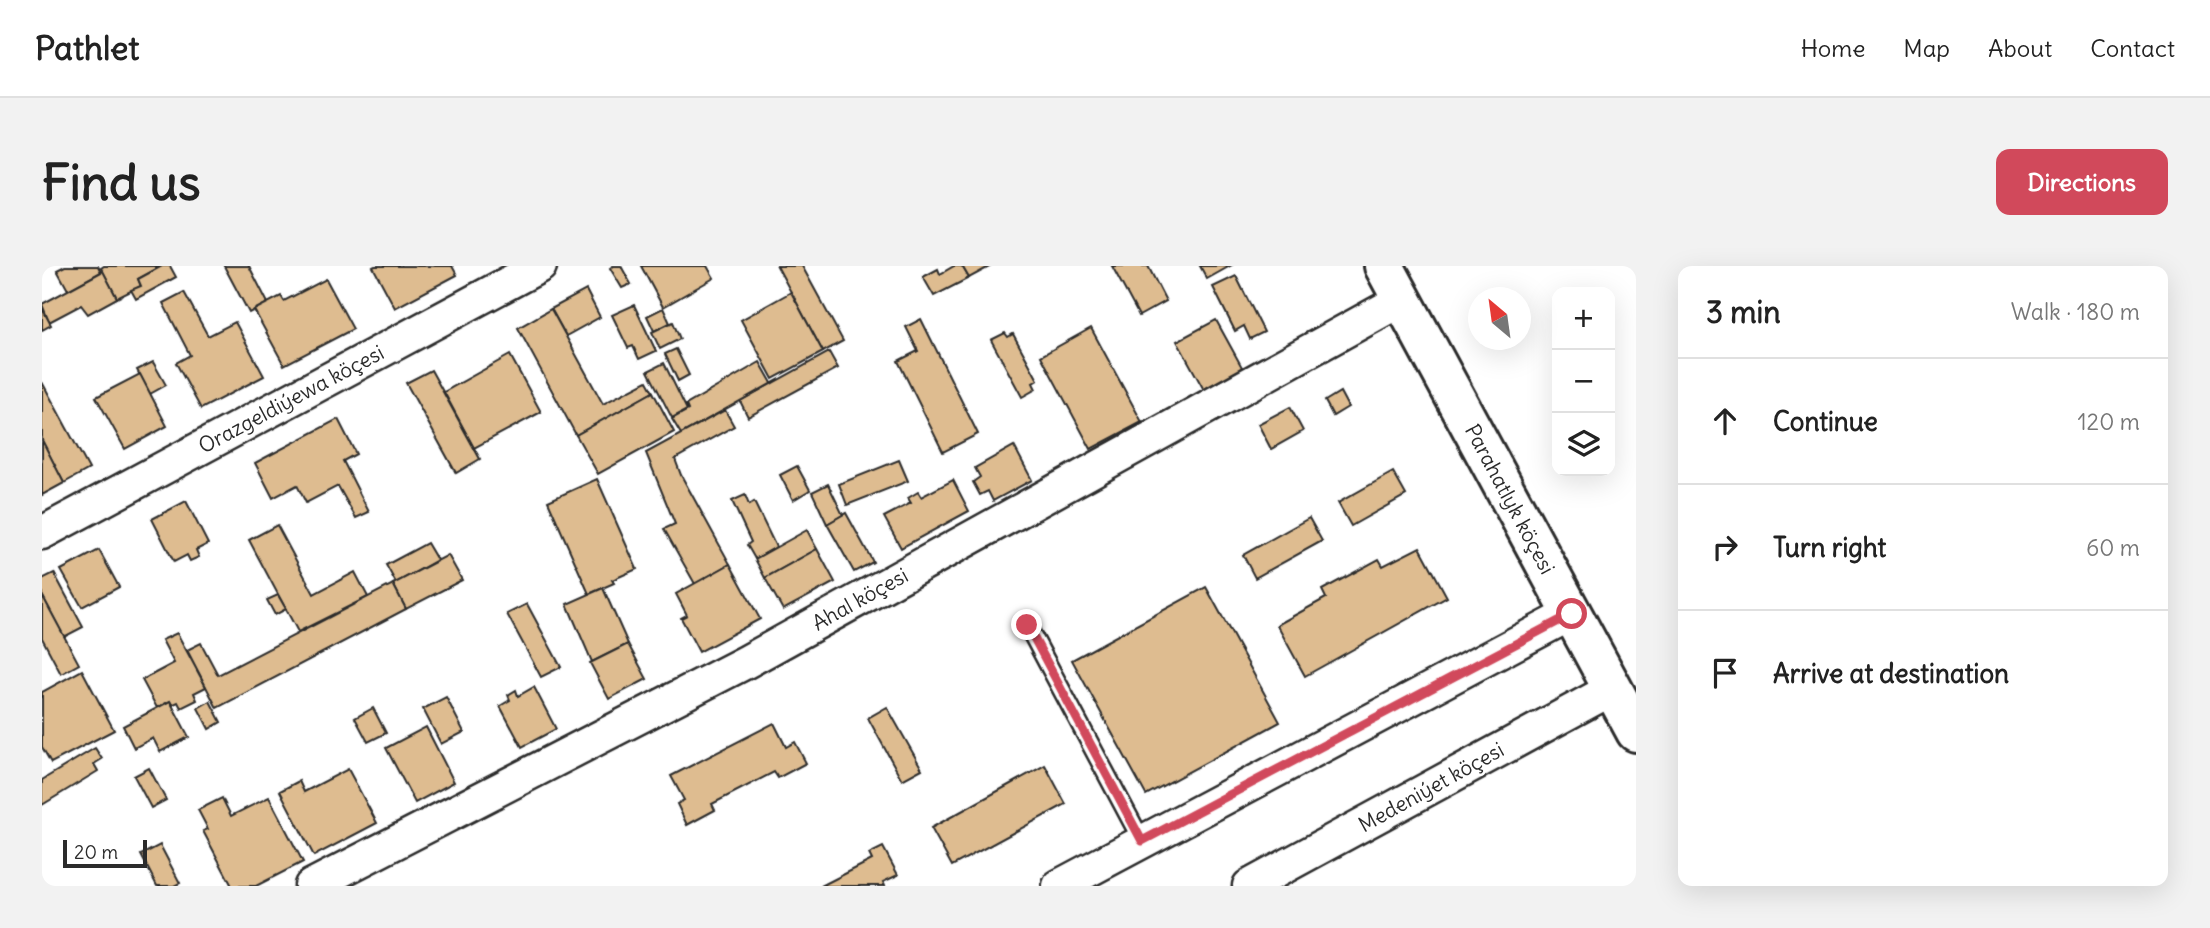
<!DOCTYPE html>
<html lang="en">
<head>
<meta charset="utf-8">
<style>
  body { margin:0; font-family:Delius,sans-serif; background:#f2f2f2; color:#222 }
  .controls { position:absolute; right:21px; top:21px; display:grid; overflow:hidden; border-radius:14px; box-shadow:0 7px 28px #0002 }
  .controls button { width:63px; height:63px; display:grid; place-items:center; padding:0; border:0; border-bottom:2px solid #e0e0e0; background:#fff; color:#222; font:35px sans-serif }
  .compass { position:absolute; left:1426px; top:21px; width:63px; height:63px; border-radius:50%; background:#fff; box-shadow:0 7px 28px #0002; rotate:331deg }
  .scale { position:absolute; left:21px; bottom:18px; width:84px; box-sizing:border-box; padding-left:7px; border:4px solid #2b2b2b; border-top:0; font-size:19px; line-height:24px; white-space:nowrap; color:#2b2b2b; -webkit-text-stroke:5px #fff; paint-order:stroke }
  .stop { position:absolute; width:21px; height:21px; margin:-16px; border:5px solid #d1495b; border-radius:50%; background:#fff }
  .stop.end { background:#d1495b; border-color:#fff; box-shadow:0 2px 7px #0008 }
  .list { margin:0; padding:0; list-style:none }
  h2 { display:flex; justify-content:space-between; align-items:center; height:91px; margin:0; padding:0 28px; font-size:30px }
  h2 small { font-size:23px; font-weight:400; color:#767676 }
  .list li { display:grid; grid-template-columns:46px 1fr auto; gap:21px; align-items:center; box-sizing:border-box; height:126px; padding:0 28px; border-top:2px solid #e0e0e0 }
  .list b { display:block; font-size:26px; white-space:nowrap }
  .list em { font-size:23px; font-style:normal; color:#767676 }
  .icon { flex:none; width:38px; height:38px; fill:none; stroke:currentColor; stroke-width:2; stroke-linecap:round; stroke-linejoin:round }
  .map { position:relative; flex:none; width:1594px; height:620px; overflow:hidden; border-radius:14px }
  header { display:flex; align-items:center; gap:42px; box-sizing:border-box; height:98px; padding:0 35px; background:#fff; border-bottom:2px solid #e0e0e0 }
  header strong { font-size:33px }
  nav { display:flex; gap:38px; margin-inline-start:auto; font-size:24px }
  .intro { display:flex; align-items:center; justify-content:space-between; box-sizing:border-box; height:168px; padding:0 42px }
  h1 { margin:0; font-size:49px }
  .button { padding:18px 32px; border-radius:14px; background:#d1495b; color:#fff; font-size:24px; font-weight:700 }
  main { display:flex; gap:42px; padding:0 42px }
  aside { flex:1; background:#fff; border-radius:14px; box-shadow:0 7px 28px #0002 }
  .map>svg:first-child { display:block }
  .building { fill:#debc90; stroke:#2b2b2b; stroke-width:2 }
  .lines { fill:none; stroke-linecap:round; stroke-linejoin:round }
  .service-casing { stroke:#2b2b2b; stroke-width:21 }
  .minor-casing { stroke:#2b2b2b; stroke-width:37 }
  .tertiary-casing { stroke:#2b2b2b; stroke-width:44 }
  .service { stroke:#fff; stroke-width:16 }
  .minor { stroke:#fff; stroke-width:32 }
  .tertiary { stroke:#fff; stroke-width:38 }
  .route { stroke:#d1495b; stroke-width:9 }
  .labels { text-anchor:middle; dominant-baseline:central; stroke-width:5; stroke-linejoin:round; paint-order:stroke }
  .street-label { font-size:21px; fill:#2b2b2b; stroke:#fff }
</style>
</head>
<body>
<header>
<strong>Pathlet</strong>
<nav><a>Home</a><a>Map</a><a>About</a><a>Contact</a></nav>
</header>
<div class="intro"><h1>Find us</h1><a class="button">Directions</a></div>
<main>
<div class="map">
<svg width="1594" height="620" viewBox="0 0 1594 620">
  <rect width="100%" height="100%" fill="#fff"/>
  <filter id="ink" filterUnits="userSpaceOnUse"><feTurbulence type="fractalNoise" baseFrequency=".0143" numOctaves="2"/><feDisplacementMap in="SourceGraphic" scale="14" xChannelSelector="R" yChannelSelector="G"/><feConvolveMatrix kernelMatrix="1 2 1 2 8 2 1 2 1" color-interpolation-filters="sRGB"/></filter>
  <g filter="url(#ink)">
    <!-- building -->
    <g class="building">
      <polygon points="23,0 56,0 59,6 26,24 15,4"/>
      <polygon points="62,0 120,0 96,13 99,20 75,32 59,2"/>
      <polygon points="120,0 128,0 134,11 94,33 89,24 99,20 96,13"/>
      <polygon points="182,0 207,0 226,37 207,47"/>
      <polygon points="333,0 410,0 415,9 353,42 331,1"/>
      <polygon points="571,0 579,0 589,18 580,22 568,2"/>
      <polygon points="599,0 665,0 672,12 621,41"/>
      <polygon points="735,0 760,0 801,75 781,86"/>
      <polygon points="912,0 920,0 927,12 892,30 881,11 896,3 898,8"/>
      <polygon points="920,0 949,0 927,12"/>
      <polygon points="1070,0 1106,0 1124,35 1097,50"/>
      <polygon points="1158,0 1188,0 1165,13"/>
      <polygon points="61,5 75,32 46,48 39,39 7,56 0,38"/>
      <polygon points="1194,10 1222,66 1208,73 1202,60 1193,65 1171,21"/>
      <polygon points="284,13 311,63 242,99 212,44 239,30 242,35"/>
      <polygon points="544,24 558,51 524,70 509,43"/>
      <polygon points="142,26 166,70 193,56 222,110 159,143 134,97 148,89 121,37"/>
      <polygon points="749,26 781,86 731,113 699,54"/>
      <polygon points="592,39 614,85 597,93 591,80 586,82 570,49"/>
      <polygon points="0,42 9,59 0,64"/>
      <polygon points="621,42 628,57 612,65 605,50"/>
      <polygon points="509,43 561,138 605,115 611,126 534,169 476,62"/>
      <polygon points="879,53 936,168 901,186 856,95 876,85 864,61"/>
      <polygon points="1174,54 1201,103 1162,124 1135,75"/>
      <polygon points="631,56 638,73 618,83 610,66"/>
      <polygon points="1049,62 1100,156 1049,183 999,90"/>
      <polygon points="963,67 966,71 971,68 996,114 991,117 994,123 980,131 949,74"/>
      <polygon points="634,83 647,109 636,115 623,88"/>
      <polygon points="787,86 796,102 706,151 698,135"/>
      <polygon points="468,89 499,146 432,182 402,126"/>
      <polygon points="111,96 124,119 108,128 95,104"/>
      <polygon points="718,96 730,117 639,168 630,153 646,144 644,139"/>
      <polygon points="622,97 645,144 630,152 606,105"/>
      <polygon points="389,104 438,193 414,207 364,117"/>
      <polygon points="98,108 125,160 83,183 54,131"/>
      <polygon points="0,116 47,203 22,217 0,175"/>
      <polygon points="611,126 632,166 556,208 534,169"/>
      <polygon points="1298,126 1306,141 1291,150 1283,135"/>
      <polygon points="1248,141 1261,165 1229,183 1216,158"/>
      <polygon points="683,144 692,160 633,193 639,209 688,298 653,318 622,263 633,258 604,187"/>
      <polygon points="296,153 314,188 301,195 327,246 314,252 296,220 264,237 255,219 231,232 213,197"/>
      <polygon points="1,176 22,217 0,229 0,177"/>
      <polygon points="972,180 990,214 951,235 946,225 938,229 931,216 938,211 933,202"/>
      <polygon points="857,194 866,215 805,239 797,218"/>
      <polygon points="755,200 768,224 751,234 738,209"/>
      <polygon points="1351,206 1364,229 1309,260 1296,237"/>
      <polygon points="555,213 595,303 570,314 572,317 547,328 506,235"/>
      <polygon points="911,214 927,245 859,282 842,251 869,237 866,232 876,226 879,231"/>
      <polygon points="786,218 801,249 785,258 770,226"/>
      <polygon points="703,229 707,239 712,236 734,281 713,293 705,279 709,276 690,235"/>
      <polygon points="144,235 166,278 154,284 157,291 148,295 145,289 132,296 110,253"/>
      <polygon points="804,247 831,296 812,306 785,258"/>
      <polygon points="1267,252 1280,275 1213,312 1201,289"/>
      <polygon points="235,259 272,328 313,306 326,331 256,366 207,274"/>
      <polygon points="765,264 775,283 723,312 713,293"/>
      <polygon points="385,277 395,294 354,317 344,299"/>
      <polygon points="1378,281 1405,331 1263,410 1235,359 1284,332 1280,324 1337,293 1341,300"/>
      <polygon points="775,283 793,316 741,344 723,312"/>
      <polygon points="57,284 77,321 40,341 19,304"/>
      <polygon points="406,289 420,314 364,343 351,318"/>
      <polygon points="688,298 718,353 657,386 639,352 645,349 634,328"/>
      <polygon points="12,307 41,361 22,371 0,329 0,313"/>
      <polygon points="351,318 364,343 175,442 145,384 159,377 176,409"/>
      <polygon points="1164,321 1238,456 1104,529 1030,394"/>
      <polygon points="561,322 586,378 550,396 525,338"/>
      <polygon points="0,329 37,398 19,408 0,372"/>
      <polygon points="236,329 244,343 233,349 225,334"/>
      <polygon points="485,338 519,401 499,411 465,348"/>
      <polygon points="135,367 164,421 152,427 155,434 139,442 136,436 130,439 128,435 115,442 100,414 132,397 120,374"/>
      <polygon points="586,378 605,413 567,433 548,397"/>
      <polygon points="40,404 72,464 9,497 0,481 0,426"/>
      <polygon points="492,421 514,463 480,481 458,440 468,434 466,429 474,424 476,430"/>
      <polygon points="404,431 422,466 399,478 381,443"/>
      <polygon points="128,435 147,471 118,486 111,472 92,482 81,460"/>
      <polygon points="168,435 179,456 167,463 156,442"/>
      <polygon points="845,441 880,503 860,514 826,452"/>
      <polygon points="331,442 344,467 326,476 313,452"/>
      <polygon points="732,457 744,481 753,476 764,497 736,512 732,506 670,538 673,544 645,559 635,538 642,534 629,510"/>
      <polygon points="384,461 412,516 373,537 344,482"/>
      <polygon points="53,482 60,493 52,498 56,505 0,539 0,514"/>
      <polygon points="1003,499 1024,538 910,600 889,562"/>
      <polygon points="107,502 124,534 109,542 92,510"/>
      <polygon points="306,503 335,557 272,590 238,525 257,515 262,526"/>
      <polygon points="227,531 261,596 214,620 190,620 161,565 166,563 156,544 180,532 189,550"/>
      <polygon points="118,579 138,617 132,620 115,620 99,589"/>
      <polygon points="841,581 856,609 841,616 843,620 779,620 830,594 827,588"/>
    </g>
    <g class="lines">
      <!-- service casing -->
      <g class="service-casing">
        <polyline id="service" points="985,359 1100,575"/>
      </g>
      <!-- minor casing -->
      <g class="minor-casing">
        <g id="minor">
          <polyline points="0,267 498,0"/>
          <polyline points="269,620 704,396 1361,33"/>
          <polyline points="1017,620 1529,348"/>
          <polyline points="1207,620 1570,423"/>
        </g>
      </g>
      <!-- tertiary casing -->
      <g class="tertiary-casing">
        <polyline id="tertiary" points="1342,0 1594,466"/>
      </g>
      <!-- service -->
      <use href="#service" class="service"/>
      <!-- minor -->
      <use href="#minor" class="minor"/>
      <!-- tertiary -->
      <use href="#tertiary" class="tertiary"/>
    </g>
  </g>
  <g class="lines" filter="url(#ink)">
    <!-- route -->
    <polyline class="route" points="985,359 1100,575 1530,348"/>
  </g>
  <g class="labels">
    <!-- street labels -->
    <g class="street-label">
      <text transform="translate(249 133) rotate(-28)">Orazgeldiýewa köçesi</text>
      <text transform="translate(1468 233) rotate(62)">Parahatlyk köçesi</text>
      <text transform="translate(818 333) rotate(-29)">Ahal köçesi</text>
      <text transform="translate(1389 521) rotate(-29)">Medeniýet köçesi</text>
    </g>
  </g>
</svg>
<div class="controls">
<button>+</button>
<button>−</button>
<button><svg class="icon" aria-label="layers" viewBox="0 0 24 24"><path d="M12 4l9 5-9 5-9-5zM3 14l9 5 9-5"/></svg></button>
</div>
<svg class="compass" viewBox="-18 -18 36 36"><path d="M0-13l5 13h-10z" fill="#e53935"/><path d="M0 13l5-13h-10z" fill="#767676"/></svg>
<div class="scale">20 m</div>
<div class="stop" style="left:1530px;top:348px"></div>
<div class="stop end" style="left:985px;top:359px"></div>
</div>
<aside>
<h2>3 min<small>Walk · 180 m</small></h2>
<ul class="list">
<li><svg class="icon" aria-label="ahead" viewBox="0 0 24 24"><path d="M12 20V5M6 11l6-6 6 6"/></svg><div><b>Continue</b></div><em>120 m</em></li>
<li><svg class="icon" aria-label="right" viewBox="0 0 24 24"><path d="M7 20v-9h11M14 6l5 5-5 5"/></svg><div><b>Turn right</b></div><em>60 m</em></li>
<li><svg class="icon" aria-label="arrive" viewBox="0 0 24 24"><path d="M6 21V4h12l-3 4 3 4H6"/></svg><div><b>Arrive at destination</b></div></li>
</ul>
</aside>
</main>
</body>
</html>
